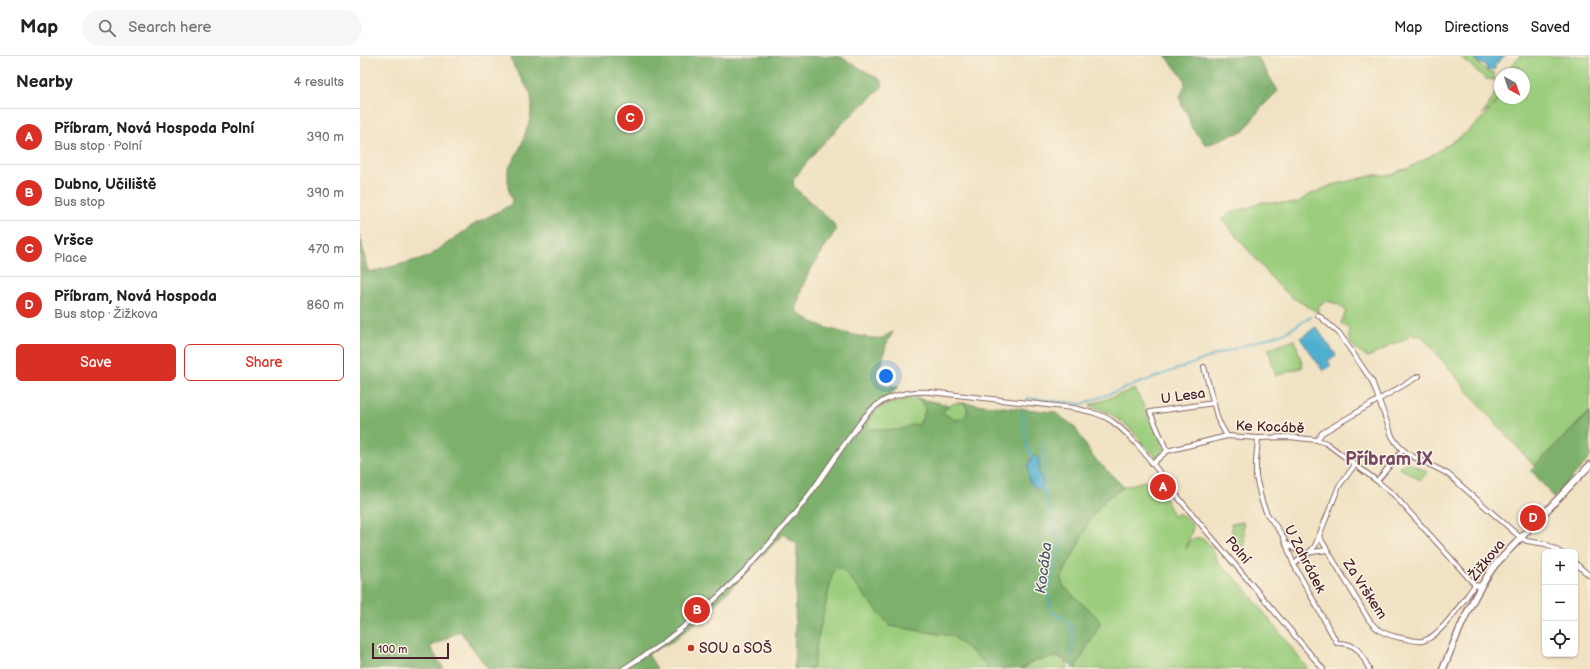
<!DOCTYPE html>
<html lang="en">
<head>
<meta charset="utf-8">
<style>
  body { margin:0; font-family:"Balsamiq Sans",sans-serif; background:#f6f6f6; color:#222 }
  .controls { position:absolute; right:12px; bottom:12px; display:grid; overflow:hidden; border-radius:6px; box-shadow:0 1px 3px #0004 }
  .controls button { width:36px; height:36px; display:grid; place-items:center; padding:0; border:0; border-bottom:1px solid #e0e0e0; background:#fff; color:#222; font:20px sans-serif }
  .compass { position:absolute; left:1134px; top:12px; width:36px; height:36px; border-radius:50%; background:#fff; box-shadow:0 1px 3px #0004; rotate:140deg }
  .scale { position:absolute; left:12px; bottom:10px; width:77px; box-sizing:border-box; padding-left:4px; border:2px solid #4a1f2b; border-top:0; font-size:11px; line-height:14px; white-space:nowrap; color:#4a1f2b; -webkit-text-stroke:3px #fcf5e5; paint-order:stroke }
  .you { position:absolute; left:526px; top:320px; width:14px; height:14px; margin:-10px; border:3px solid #fff; border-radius:50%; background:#1a73e8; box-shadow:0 0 0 6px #1a73e833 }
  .badge { display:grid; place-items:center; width:26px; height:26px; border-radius:50%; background:#d93025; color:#fff; font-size:13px; font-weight:700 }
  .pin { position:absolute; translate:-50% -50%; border:2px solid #fff; box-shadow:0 1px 4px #0006 }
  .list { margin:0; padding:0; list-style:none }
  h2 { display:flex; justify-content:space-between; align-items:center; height:52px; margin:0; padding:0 16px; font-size:17px }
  h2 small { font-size:13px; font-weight:400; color:#767676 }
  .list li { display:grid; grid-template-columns:26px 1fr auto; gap:12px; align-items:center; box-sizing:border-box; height:56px; padding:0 16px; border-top:1px solid #e0e0e0 }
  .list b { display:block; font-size:15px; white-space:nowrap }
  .list p { margin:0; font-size:13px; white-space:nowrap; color:#767676 }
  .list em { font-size:13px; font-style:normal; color:#767676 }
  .actions { display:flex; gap:8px; padding:12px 16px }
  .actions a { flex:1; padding:9px 0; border:1px solid #d93025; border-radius:6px; text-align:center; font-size:14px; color:#d93025 }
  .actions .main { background:#d93025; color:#fff }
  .icon { flex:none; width:22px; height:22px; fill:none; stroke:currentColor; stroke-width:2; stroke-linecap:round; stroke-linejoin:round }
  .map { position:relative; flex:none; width:1230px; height:613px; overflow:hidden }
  header { display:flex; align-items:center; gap:24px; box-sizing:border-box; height:56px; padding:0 20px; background:#fff; border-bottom:1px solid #e0e0e0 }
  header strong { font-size:19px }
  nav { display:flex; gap:22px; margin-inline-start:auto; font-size:14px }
  .search { width:280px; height:36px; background:#f6f6f6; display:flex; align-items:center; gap:10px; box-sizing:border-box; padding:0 14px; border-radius:22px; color:#767676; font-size:15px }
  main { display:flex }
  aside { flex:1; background:#fff }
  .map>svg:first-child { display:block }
  .green { fill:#9bcd7d; stroke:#727654 }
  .forest { fill:#7cb06c; stroke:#63684c; fill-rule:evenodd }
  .water { fill:#50afcf; stroke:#4d677d }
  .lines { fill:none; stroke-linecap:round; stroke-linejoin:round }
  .stream { stroke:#50afcf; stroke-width:1.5 }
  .minor-casing { stroke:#846360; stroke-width:6 }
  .tertiary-casing { stroke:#846360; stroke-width:8 }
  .minor { stroke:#fff; stroke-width:4 }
  .tertiary { stroke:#fff; stroke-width:5.5 }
  .poi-dot { fill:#c8321e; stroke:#fcf5e5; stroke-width:1.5 }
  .labels { text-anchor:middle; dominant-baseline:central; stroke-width:3; stroke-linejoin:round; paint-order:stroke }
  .street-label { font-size:14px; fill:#4a1f2b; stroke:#fcf5e5 }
  .poi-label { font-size:14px; fill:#4a1f2b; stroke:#fcf5e5; text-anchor:start }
  .water-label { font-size:15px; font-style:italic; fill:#4c596d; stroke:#fcf5e5 }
  .district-label { font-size:18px; font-weight:bold; fill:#754a65; stroke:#fcf5e5 }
</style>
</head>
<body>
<header>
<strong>Map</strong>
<div class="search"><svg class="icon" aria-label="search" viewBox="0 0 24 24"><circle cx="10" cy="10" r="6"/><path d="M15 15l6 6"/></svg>Search here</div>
<nav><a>Map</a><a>Directions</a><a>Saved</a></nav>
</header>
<main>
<aside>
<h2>Nearby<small>4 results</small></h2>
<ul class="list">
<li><span class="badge">A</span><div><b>Příbram, Nová Hospoda Polní</b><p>Bus stop · Polní</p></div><em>390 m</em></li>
<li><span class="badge">B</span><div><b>Dubno, Učiliště</b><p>Bus stop</p></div><em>390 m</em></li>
<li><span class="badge">C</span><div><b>Vršce</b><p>Place</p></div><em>470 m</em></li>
<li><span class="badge">D</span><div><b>Příbram, Nová Hospoda</b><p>Bus stop · Žižkova</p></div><em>860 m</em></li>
</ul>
<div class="actions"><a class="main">Save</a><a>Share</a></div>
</aside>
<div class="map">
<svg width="1230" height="613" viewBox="0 0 1230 613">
  <rect width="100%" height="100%" fill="#fcf5e5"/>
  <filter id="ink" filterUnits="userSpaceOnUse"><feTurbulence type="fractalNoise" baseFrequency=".025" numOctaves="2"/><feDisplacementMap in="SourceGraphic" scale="8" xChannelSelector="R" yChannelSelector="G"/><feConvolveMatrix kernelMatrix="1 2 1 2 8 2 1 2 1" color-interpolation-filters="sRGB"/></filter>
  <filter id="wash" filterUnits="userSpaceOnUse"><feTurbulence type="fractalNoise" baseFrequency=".012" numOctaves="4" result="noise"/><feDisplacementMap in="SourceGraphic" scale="16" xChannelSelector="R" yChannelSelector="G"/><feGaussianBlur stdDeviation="0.9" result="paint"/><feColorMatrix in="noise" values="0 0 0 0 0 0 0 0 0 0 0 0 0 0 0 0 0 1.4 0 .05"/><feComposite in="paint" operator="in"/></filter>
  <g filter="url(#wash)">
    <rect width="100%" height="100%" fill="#f0e2c3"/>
    <!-- green -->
    <g class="green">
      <polygon points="1100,0 1113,0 1116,5 1129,17 1134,16 1134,24 1126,23"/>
      <path d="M1159,0H1230V355L1174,410L1123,353L1061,279L1055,280L1050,277L1048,282L1040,286L1031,288L1023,294L1008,301C996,292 986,289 989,273L981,267L986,255L978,248L966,245L959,249V257L933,242L917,228L862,163L870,157L888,152L903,146L937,147L949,139L972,129L1015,119H1031L1041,114L1047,113L1072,99L1106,77L1131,54L1122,58L1128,51L1140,26V37L1133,51L1140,41V42H1164V18H1155L1160,10L1153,18H1146Z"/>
      <polygon points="935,284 943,311 916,320 908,293"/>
      <polygon points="775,333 796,374 804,394 797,401 784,390 770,372 749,357 730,349"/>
      <path d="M555,342L561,345L565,350V356L559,369H551L539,374L511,373L508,370C507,350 540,344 555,342Z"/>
      <polygon points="597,347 604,347 607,350 607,358 604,362 596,364 583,358 583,356 589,349"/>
      <polygon points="1046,405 1068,416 1060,424 1040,412"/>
      <path d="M784,425C798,427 811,449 813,461L818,457L827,462L833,471L826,493L830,485L834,482H840L845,484L852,492L859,508L874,521L884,531L948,613H815L814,609V613H715L740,568L739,563L704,531L701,524L702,520L713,499L730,463L746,443L756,436L764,431Z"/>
      <polygon points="883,466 885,490 874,491 871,468"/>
      <polygon points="477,512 480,512 488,520 530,570 592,580 621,603 628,613 453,613 457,586 473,516"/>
      <path d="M696,601C705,603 707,604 708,613H661L674,605Z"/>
    </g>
    <!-- forest -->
    <g class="forest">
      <path d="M151,0H479L521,24L523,30L483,67L455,96L433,124L434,131L473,167L476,174L449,216L441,234L436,255C443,260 449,265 457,268C469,274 510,284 522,282C525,281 529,277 533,276L526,289L518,323C522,331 529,331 538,331L510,362L508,365V370L511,373L539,374L551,369H559L565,356V350L561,345L555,342L589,349L583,356V357L596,364C602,363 607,361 608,354L604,347L694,356L714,370L733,401L764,431L746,443L730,463L713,499L702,520L701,524L704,531L739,563L740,568L715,613L703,602L696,601L674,605L661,613H628L621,603L592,580L530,570L488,520L480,512H477L473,516L457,586L453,613H434L437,488L423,478L345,559L313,585L288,598L297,613H128L100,575L70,591L84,613H0V179L7,213L11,216L68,201L116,167L151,149L152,144L148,131V114L161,90L170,64L172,50L171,38L154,11ZM670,403L679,407V416L683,428Z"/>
      <polygon points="806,0 897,0 918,35 900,53 883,76 870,79 850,88 845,88 831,71 828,59 822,50 820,41 825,29 824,23"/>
      <polygon points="1230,356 1230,402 1194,441 1171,414"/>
    </g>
    <!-- water -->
    <g class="water">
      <polygon points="1116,0 1145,0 1135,9 1135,13 1128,15 1124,8 1118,7"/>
      <polygon points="956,271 976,299 968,305 971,309 963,315 940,282"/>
      <polygon points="672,400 675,400 679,403 679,416 683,428 681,433 675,432 669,425 668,410"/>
    </g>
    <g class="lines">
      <!-- stream -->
      <g class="stream">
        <polyline points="667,342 722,348 861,297 926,276 951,261"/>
        <polyline points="663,356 666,388 672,401"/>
        <polyline points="684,388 684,384"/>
        <path d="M684,393C683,416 685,441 691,463C693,471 698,478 699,486C700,506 692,513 689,530C688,536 689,545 690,551C692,562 706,560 710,568C715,576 712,591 712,601"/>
        <polyline points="680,431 686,440"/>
        <polyline points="712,613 712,608"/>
      </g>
    </g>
  </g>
  <g filter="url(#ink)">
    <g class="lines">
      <!-- minor casing -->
      <g class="minor-casing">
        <g id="minor">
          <path d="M958,259L979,277L1012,325L1032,380C1044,403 1068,405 1089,419L1161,482L1167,485L1186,488L1200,496"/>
          <polyline points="844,311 858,364 867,380"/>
          <path d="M898,382L896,405V421L902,446L907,458L923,480L934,509L977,587C997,587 1001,596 1009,613"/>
          <polyline points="957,384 962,377 1059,320"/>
          <polyline points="807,395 790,356 854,347"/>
          <polyline points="792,408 807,395 867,380 898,382 929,381 957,384 966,387 1017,425 1034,439 1115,529 1120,530"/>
          <polyline points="1017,425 1042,395"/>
          <path d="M959,480L1009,564C1018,576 1027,579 1041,582C1048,583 1055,586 1062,585C1080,582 1104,543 1115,529"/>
          <polyline points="926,487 938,495 945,497"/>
          <polyline points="949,497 955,490 979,430 995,409"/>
          <polyline points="1215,507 1230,520"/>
          <polyline points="934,509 945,497 967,494"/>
          <path d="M263,613C278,603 294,594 308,583C358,545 404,497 443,447C460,425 475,400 492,378C498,370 503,361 511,354C527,339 548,335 570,336L713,352C726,355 741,357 753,366C781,387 800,419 822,446C869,502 916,558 963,613"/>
        </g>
      </g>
      <!-- tertiary casing -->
      <g class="tertiary-casing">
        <path id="tertiary" d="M1083,613C1098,577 1112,540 1135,509L1230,409"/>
      </g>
      <!-- minor -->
      <use href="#minor" class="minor"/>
      <!-- tertiary -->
      <use href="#tertiary" class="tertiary"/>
    </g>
  </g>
  <!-- markers -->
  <circle class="poi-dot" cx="331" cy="592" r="4"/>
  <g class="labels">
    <!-- street labels -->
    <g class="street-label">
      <text transform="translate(823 340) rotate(-8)">U Lesa</text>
      <text transform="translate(910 371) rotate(2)">Ke Kocábě</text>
      <text transform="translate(878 494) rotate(50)">Polní</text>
      <text transform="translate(945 503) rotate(63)">U Zahrádek</text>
      <text transform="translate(1127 504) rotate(-51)">Žižkova</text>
      <text transform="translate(1005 533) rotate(57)">Za Vrškem</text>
    </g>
    <!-- poi labels -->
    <g class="poi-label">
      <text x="339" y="592">SOU a SOŠ</text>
    </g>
    <!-- water labels -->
    <g class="water-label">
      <text transform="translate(684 512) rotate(-83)">Kocába</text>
    </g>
    <!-- district labels -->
    <g class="district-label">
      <text x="1029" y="403">Příbram IX</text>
    </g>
  </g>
</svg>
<div class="controls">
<button>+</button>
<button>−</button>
<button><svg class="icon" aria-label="locate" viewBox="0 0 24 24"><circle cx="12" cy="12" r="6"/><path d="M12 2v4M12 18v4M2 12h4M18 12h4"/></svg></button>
</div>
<svg class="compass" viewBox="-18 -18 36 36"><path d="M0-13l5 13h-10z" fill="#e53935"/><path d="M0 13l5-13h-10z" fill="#767676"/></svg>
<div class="scale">100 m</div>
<div class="you"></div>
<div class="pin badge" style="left:803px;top:431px">A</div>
<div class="pin badge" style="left:337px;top:554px">B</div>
<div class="pin badge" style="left:270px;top:62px">C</div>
<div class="pin badge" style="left:1173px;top:462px">D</div>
</div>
</main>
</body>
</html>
